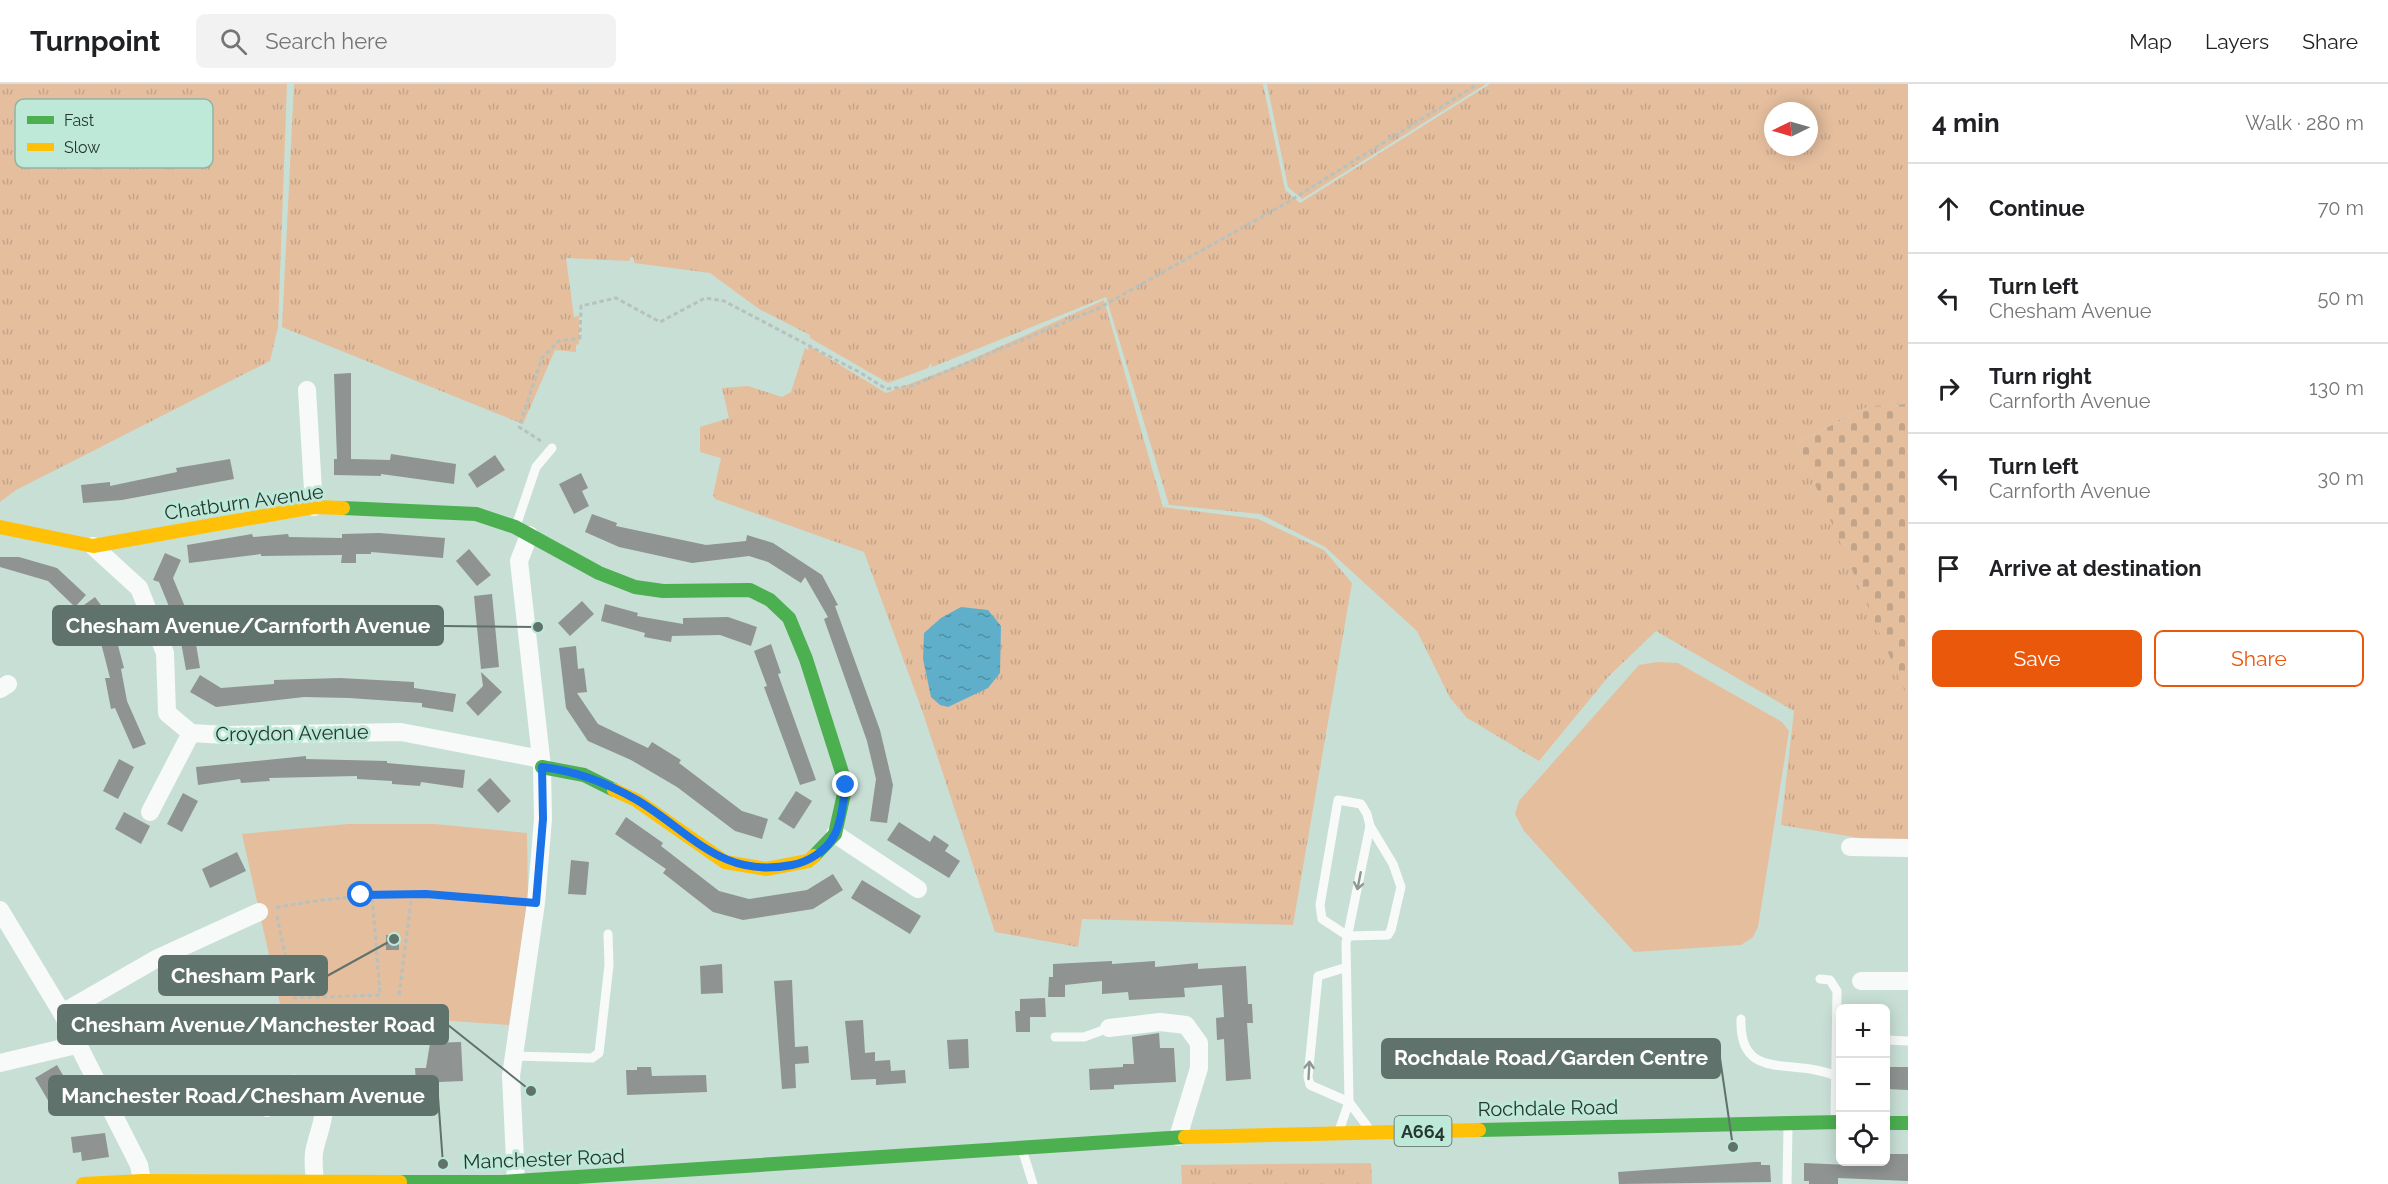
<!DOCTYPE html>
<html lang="en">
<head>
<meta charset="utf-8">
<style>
  body { margin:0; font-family:Raleway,sans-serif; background:#f2f2f2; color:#202124 }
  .controls { position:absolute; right:18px; bottom:18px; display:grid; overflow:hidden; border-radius:9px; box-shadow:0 3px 15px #0003 }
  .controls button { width:54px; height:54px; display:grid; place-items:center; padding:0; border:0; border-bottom:2px solid #e0e0e0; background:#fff; color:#202124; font:30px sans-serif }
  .compass { position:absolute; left:1764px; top:18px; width:54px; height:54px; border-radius:50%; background:#fff; box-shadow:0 3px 15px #0003; rotate:265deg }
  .stop { position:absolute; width:18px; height:18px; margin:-14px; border:4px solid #1a73e8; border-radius:50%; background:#fff }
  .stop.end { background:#1a73e8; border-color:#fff; box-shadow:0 2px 6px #0008 }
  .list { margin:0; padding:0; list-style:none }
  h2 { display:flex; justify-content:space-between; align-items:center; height:78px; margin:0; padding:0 24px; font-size:26px }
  h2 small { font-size:20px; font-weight:400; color:#757577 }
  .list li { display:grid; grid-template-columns:39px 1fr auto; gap:18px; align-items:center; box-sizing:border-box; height:90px; padding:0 24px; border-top:2px solid #e0e0e0 }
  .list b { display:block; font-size:22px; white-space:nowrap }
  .list p { margin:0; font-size:20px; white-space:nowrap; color:#757577 }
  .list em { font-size:20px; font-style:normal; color:#757577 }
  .actions { display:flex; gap:12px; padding:18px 24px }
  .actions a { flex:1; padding:14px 0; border:2px solid #ea580c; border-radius:9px; text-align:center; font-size:21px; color:#ea580c }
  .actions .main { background:#ea580c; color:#fff }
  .icon { flex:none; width:33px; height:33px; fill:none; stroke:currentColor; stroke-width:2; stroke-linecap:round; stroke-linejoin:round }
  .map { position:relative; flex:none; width:1908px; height:1100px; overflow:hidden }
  header { display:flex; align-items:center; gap:36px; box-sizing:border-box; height:84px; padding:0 30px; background:#fff; border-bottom:2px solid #e0e0e0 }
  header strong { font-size:28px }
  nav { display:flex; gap:33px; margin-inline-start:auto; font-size:21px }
  .search { width:420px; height:54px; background:#f2f2f2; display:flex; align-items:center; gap:15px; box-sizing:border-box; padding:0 21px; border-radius:9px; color:#757577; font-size:22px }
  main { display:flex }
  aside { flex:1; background:#fff }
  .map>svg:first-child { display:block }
  .grass { fill:url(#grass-tufts); fill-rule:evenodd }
  .cemetery { fill:url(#cemetery-stones) }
  .park { fill:#e5be9e }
  .water { fill:url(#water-ripples) }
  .building { fill:#8f9392 }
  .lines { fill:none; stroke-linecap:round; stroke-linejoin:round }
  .path { stroke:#b7c1bd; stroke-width:3; stroke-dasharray:4.5 3; stroke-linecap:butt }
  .lane { stroke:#f7faf9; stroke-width:9 }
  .street { stroke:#f7faf9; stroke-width:18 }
  .fast { stroke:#4caf50; stroke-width:14 }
  .slow { stroke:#ffc107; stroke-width:14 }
  .oneway { stroke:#8e9895 }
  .route { stroke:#1a73e8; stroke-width:8 }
  .labels { text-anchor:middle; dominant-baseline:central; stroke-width:6; stroke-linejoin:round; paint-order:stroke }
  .shield { fill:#bee9d8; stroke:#546c63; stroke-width:1.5 }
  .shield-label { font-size:18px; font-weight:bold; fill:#263731 }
  .street-label { font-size:20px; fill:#263731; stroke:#bee9d8 }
  .key { fill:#bee9d8; stroke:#90b4a6; stroke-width:1.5 }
  .key-label { font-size:16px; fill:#263731 }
  .leader { fill:none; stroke:#5f726b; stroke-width:2 }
  .callout-dot { fill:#5f726b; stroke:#bee9d8; stroke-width:2 }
  .callout { fill:#5f726b; stroke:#5f726b; stroke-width:2 }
  .callout-label { font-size:21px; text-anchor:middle; font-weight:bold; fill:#fff }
</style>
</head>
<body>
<header>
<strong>Turnpoint</strong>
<div class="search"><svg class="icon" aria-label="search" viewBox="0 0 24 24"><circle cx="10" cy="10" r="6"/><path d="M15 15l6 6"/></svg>Search here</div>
<nav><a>Map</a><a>Layers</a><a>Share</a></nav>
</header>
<main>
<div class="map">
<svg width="1908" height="1100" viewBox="0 0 1908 1100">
  <defs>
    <pattern id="grass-tufts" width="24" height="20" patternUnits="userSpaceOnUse" patternTransform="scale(1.5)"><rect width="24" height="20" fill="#e5be9e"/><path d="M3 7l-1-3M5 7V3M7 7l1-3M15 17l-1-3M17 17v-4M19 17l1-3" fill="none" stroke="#c4a489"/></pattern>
    <pattern id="cemetery-stones" width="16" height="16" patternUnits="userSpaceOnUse" patternTransform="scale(1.5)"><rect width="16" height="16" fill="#e5be9e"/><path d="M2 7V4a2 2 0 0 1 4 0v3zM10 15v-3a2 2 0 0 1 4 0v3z" fill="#c4a489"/></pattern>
    <pattern id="water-ripples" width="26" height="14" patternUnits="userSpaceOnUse" patternTransform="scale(1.5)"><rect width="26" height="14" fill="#5fafca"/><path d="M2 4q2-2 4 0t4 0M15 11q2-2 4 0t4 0" fill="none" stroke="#4e8fa5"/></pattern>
  </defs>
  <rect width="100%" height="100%" fill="#c8dfd6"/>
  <!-- grass -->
  <g class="grass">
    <polygon points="0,0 287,0 278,243 270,277 16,406 0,418"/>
    <path d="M294,0H1263L1285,106L1300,119L1490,0H1908V320L1869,322L1797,359L1908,609V758H1884L1781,741L1794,627L1656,547L1608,593L1539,677L1467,634L1450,614L1417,547L1325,463L1260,430L1169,421L1106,213L932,283L931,279L928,284L888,299L810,254V251L759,225L710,189L634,179V174L631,173L629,177L566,174L574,233L579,232V260L576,261V268L555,266L523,340L282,243ZM1773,27H1809V63H1773Z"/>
    <polygon points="1267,0 1486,0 1302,115 1288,103"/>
    <polygon points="1104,216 1163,423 1258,435 1324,466 1352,499 1293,841 1082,835 1078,863 995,848 923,629 864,468 715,415 713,411 721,374 700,368 700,343 729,334 722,304 748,302 782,313 791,308 805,264 808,266 809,262 886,309 959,281"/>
    <polygon points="1371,1079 1372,1100 1182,1100 1181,1081"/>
  </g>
  <!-- cemetery -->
  <polygon class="cemetery" points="1908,320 1908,609 1906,610 1797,359 1869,322"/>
  <!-- park -->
  <g class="park">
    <polygon points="1657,578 1678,579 1782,638 1789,647 1758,843 1753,853 1741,861 1634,868 1524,747 1515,730 1519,717 1639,581"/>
    <polygon points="348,740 435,740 527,749 528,813 509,941 394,933 374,928 282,929 242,750"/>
  </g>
  <!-- water -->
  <polygon class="water" points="961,523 988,526 1001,542 1000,589 988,604 948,623 940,621 931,613 923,575 924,549 941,534"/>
  <!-- building -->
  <g class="building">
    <polygon points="351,289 351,375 390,376 391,370 456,380 454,400 381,390 381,392 334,391 334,375 337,375 334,290"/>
    <polygon points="495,371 505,386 477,404 468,390"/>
    <polygon points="230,375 234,395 122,416 83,419 81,401 110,398 110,402 177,388 176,384"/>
    <polygon points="581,389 588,404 582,407 589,422 574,430 559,400"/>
    <polygon points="592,430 617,439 616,442 706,461 746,457 747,451 773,459 822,491 838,521 835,522 880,646 893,701 887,739 870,737 876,695 867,657 824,535 828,533 805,493 801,499 768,478 749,472 692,479 619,463 585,448"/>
    <polygon points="379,449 445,454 443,474 371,468 371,470 356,470 356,479 341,479 342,471 261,472 261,470 189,479 187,461 252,450 253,453 288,450 289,453 342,454 342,450"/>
    <polygon points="469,465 491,491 477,502 456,477"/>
    <polygon points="165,469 181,476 173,494 193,542 200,584 186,586 179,547 159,498 153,496"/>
    <polygon points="0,473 19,473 57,484 86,511 75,523 48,497 0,483"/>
    <polygon points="492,510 499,583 481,585 474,512"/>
    <polygon points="95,513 117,543 105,551 84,521"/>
    <polygon points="582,517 594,530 570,552 558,539"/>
    <polygon points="605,520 638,529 637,532 683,540 683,534 728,533 757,543 751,562 720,551 672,552 671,558 644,553 645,549 601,537"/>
    <polygon points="116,554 124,584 121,585 127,617 146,660 133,665 115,624 111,625 105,594 110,594 101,559"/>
    <polygon points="771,560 781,589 778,590 816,696 800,701 764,603 767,602 754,567"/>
    <polygon points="576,562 578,585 584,584 587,608 577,609 598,640 648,664 652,658 681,676 679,679 742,727 768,735 762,755 735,747 677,703 631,676 588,657 566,624 559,564"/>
    <polygon points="481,588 502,608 478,632 466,619 483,602"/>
    <polygon points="200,591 221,604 274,600 274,596 340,594 414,598 414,604 456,610 453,628 422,623 422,619 349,614 304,613 216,623 190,608"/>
    <polygon points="306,672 306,675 387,677 387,679 465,686 463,704 421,698 420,702 392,700 392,697 357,695 357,692 269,694 270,697 241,699 240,695 198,701 196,683"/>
    <polygon points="119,675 134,683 118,715 103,707"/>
    <polygon points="490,694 511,717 498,729 477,706"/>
    <polygon points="796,707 812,717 794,745 778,735"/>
    <polygon points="183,709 198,717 182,748 167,740"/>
    <polygon points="124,728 150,742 141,760 115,745"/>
    <polygon points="626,733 663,759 661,762 719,807 749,815 807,806 833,790 843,806 813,825 743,836 713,828 663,789 666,785 615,750"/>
    <polygon points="899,738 930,758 934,751 949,761 945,767 960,777 949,794 887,756"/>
    <polygon points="237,768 246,787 210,804 202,785"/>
    <polygon points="571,776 589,778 586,811 568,810"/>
    <polygon points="862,796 921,832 910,850 851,814"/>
    <rect x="386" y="851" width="13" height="15"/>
    <polygon points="1112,877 1112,880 1155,877 1155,883 1198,879 1198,885 1246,882 1248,920 1252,920 1253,939 1247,939 1251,995 1226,997 1224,955 1217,956 1216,934 1224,933 1222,901 1184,904 1185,913 1129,916 1128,908 1102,910 1102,897 1065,901 1065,913 1048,913 1049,893 1053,893 1053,880"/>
    <polygon points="722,880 723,909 701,910 700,882"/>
    <polygon points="792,896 795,963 808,962 809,979 795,980 796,1004 782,1005 774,897"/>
    <polygon points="1045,914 1046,933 1030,933 1030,948 1016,948 1015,927 1020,927 1020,915"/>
    <polygon points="863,936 865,969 875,968 875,977 890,976 891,987 905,986 906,999 876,1001 876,995 851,996 845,937"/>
    <polygon points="1159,949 1160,964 1174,964 1176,998 1114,1001 1114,1005 1090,1006 1089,985 1123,983 1123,980 1134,980 1132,953"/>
    <polygon points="968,955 969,984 949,985 947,956"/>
    <polygon points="461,958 463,997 416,999 415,984 426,984 430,959"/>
    <polygon points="57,981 71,1005 49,1018 35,994"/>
    <polygon points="637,983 651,983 652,992 706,991 707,1008 627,1011 626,986 637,986"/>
    <polygon points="1886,983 1908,983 1908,1006 1886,1005"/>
    <polygon points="105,1049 109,1073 82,1077 81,1068 73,1069 71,1053"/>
    <polygon points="1886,1070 1908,1070 1908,1097 1838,1094 1838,1100 1809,1100 1809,1097 1804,1097 1804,1079 1850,1081 1850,1077 1886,1077"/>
    <polygon points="1755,1078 1761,1078 1761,1081 1770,1081 1771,1098 1619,1100 1618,1088"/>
  </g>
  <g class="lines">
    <!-- path -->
    <g class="path">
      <polyline points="541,357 519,343 542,274 559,257 580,254 581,222 616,214 660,238 705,214 724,217 861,289 886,305 911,302 1099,224 1288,118 1478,0"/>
      <path d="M276,824C360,806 435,811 520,817"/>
      <polyline points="277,832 294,914 380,911 372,811"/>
      <polyline points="399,911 412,810"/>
    </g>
    <!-- lane -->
    <g class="lane">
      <polyline points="516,442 536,383 552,364"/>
      <polygon points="1338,716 1361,720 1367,730 1370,742 1393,780 1401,803 1391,846 1388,851 1348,852 1322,835 1320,821"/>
      <polyline points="1344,884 1318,892 1308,993 1310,1001 1349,1018 1367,1042"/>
      <polyline points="1820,895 1830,896 1837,907 1835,1035"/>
      <path d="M1741,935C1739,999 1792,973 1836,992"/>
      <polyline points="1055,953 1084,953 1109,944"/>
      <polyline points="1886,956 1908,957"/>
      <polyline points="513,972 592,974 599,969 609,881 608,850"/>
      <polyline points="1340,1044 1349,1018 1346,859 1370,742"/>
      <polyline points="1022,1065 1033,1100"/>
      <polyline points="1787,1100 1788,1043"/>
    </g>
    <!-- street -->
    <g class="street">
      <polyline points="307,306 314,423"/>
      <polyline points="93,462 139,504 165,569 167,629 191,649 225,651 401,648 541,675"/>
      <polyline points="0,605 8,600"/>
      <polyline points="150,728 191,649"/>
      <polyline points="835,750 918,805"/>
      <polyline points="1850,763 1908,764"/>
      <polyline points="0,826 62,929 139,1081 142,1097"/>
      <polyline points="1861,897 1908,897"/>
      <polyline points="62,929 156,875 259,828"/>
      <polyline points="1109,944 1160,938 1186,941 1199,959 1199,984 1178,1053"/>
      <polyline points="0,979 76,961"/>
      <path d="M234,1001C268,1011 288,990 316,1006C332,1028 318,1044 314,1069C313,1078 314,1088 315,1097"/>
      <polyline points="265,1005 267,1024"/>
      <polyline points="516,1097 511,992 536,819 543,735 542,683 519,477 529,451"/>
    </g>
    <!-- fast -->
    <g class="fast">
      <polyline points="343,424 476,430 515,443 599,489 635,503 663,507 750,506 770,516 789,534 806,575 846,701 835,750 814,772"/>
      <polyline points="542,683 584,691 614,706"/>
      <polyline points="1886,1039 1908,1039"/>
      <polyline points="1479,1046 1840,1038"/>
      <polyline points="400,1098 501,1098 1185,1053"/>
    </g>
    <!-- slow -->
    <g class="slow">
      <polyline points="0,443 93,462 314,423 343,424"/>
      <polyline points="614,706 636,716 725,778 766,785 808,777 814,772"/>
      <polyline points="1185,1053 1479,1046"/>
      <polyline points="83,1100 142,1097 400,1098"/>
    </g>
  </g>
  <!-- one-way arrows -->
  <defs><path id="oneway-shaft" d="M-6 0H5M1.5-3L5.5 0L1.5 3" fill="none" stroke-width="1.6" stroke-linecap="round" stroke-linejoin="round" transform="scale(1.5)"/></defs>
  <g class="oneway">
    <use href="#oneway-shaft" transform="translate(1359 797) rotate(101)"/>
    <use href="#oneway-shaft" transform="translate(1309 986) rotate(-87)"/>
  </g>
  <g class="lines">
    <!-- route -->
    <path class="route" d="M361,811L426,810L536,819L543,735L542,683C577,687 607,699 637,716C692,749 721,795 792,781C808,778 827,767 835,750C842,737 843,716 846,701"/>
  </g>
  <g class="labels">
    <!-- shield labels -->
    <rect class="shield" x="1394.5" y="1032" width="57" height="30" rx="4.5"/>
    <g class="shield-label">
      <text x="1423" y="1047">A664</text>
    </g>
    <!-- street labels -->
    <g class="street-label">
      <text transform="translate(244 418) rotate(-8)">Chatburn Avenue</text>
      <text transform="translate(292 649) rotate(-1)">Croydon Avenue</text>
      <text transform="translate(1548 1024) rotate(-1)">Rochdale Road</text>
      <text transform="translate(544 1075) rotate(-2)">Manchester Road</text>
    </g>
  </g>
  <!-- legend -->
  <rect x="15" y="15" width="198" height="69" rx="9" class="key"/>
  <rect x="27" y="32" width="27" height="8" fill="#4caf50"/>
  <rect x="27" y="59" width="27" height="8" fill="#ffc107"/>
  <g class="key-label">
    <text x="64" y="42">Fast</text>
    <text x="64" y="69">Slow</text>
  </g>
  <!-- callouts -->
  <path class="leader" d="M538 543L443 542M394 855L327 892M531 1007L448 941M1733 1063L1720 974M443 1080L438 1012"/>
  <g class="callout-dot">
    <circle cx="538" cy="543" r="6"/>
    <circle cx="394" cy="855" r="6"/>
    <circle cx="531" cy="1007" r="6"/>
    <circle cx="1733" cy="1063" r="6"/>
    <circle cx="443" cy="1080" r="6"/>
  </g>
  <g class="callout">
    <rect x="53" y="522" width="390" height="39" rx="6"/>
    <rect x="159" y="872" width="168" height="39" rx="6"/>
    <rect x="58" y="921" width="390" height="39" rx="6"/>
    <rect x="1382" y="955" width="338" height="39" rx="6"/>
    <rect x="49" y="992" width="389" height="39" rx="6"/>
  </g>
  <g class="callout-label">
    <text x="248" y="549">Chesham Avenue/Carnforth Avenue</text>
    <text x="243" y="899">Chesham Park</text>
    <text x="253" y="948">Chesham Avenue/Manchester Road</text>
    <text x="1551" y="981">Rochdale Road/Garden Centre</text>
    <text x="243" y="1019">Manchester Road/Chesham Avenue</text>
  </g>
</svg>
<div class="controls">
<button>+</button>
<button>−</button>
<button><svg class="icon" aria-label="locate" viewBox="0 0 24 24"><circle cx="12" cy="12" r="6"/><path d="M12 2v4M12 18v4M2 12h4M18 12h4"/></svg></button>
</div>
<svg class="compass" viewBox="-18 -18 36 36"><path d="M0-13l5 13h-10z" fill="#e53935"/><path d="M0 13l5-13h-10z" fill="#757577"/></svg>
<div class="stop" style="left:361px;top:811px"></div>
<div class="stop end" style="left:846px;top:701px"></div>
</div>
<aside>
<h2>4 min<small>Walk · 280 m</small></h2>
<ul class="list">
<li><svg class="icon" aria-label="ahead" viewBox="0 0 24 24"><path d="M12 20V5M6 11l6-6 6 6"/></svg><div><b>Continue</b></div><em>70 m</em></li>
<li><svg class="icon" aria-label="left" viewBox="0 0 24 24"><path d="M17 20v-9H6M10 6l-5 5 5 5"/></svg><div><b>Turn left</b><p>Chesham Avenue</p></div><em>50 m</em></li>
<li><svg class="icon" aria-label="right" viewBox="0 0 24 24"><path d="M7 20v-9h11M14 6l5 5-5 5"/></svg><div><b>Turn right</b><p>Carnforth Avenue</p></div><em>130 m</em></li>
<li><svg class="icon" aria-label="left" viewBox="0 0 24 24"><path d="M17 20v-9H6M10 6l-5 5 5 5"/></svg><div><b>Turn left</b><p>Carnforth Avenue</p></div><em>30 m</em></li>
<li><svg class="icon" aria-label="arrive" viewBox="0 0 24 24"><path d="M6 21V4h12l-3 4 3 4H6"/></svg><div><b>Arrive at destination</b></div></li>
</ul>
<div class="actions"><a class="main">Save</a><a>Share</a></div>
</aside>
</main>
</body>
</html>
